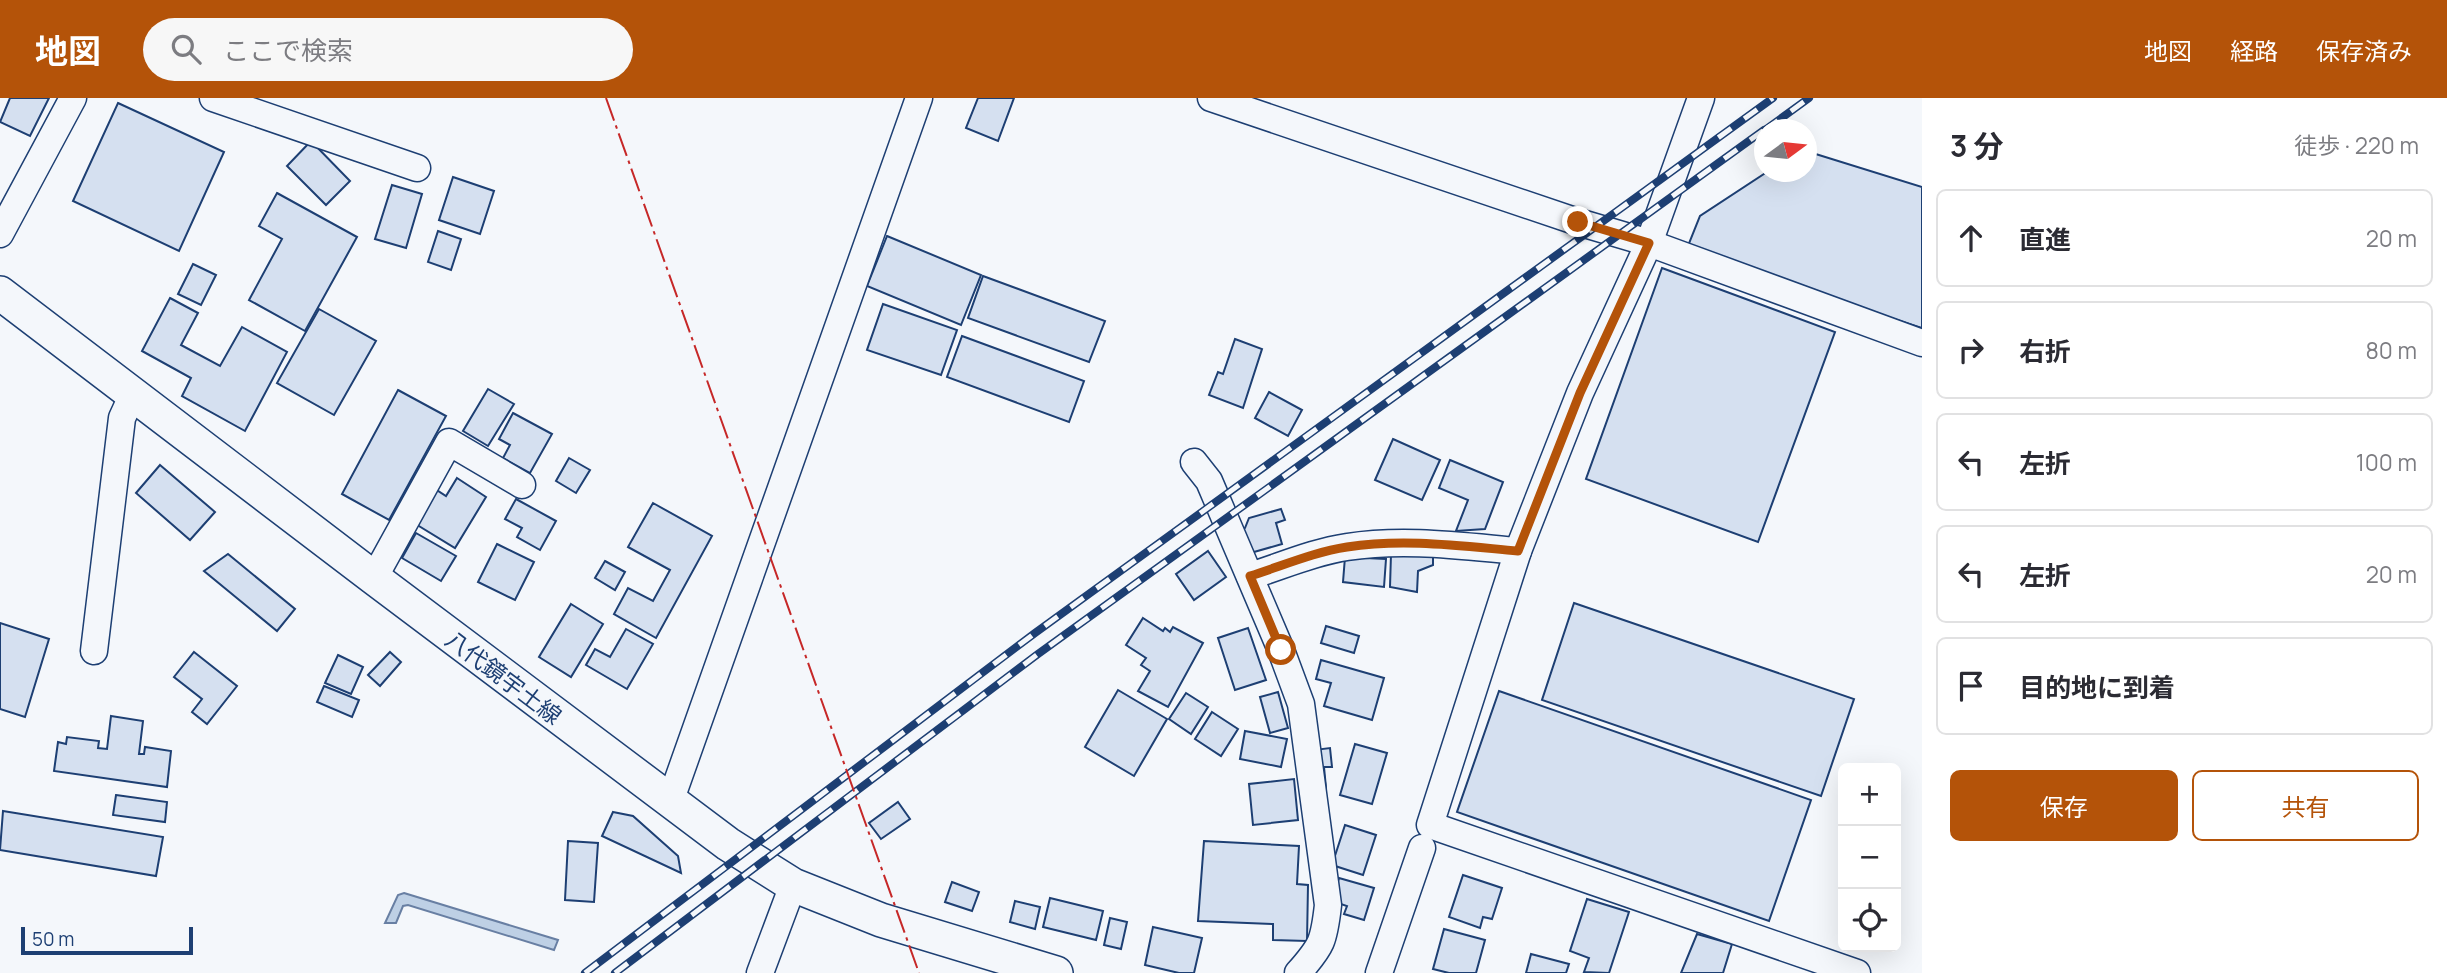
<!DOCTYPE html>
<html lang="ja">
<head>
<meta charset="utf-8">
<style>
  body { margin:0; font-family:Manrope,"Noto Sans JP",sans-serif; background:#f7f7f7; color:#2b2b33 }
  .controls { position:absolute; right:21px; bottom:21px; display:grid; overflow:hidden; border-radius:10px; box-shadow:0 7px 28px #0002 }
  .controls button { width:63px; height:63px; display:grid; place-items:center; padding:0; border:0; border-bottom:2px solid #e1e1e2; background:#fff; color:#2b2b33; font:35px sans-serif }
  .compass { position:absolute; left:1754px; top:21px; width:63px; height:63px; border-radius:50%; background:#fff; box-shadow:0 7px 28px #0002; rotate:75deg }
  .scale { position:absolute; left:21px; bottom:18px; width:172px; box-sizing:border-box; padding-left:7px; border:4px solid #1d3f73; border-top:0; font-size:19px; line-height:24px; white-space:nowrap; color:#1d3f73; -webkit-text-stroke:5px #f4f7fb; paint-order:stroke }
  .stop { position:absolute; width:21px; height:21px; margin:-16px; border:5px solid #b45309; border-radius:50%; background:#fff }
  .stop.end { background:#b45309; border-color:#fff; box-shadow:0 2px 7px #0008 }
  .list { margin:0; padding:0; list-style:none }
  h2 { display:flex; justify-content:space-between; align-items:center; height:91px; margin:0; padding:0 28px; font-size:30px }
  h2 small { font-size:23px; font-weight:400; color:#7c7c81 }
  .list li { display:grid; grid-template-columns:46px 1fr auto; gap:21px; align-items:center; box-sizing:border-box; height:98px; margin:0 14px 14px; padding:0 14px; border:2px solid #e1e1e2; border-radius:10px }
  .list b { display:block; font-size:26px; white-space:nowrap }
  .list em { font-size:23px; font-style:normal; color:#7c7c81 }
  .actions { display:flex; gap:14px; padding:21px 28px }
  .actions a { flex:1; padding:16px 0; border:2px solid #b45309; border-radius:10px; text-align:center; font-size:24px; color:#b45309 }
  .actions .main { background:#b45309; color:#fff }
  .icon { flex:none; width:38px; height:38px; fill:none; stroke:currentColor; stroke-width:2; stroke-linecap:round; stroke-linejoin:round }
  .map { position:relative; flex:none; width:1922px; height:875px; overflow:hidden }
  header { display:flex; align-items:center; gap:42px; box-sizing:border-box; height:98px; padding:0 35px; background:#b45309; color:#fff }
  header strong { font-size:33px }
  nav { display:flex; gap:38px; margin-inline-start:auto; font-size:24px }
  .search { width:490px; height:63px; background:#f7f7f7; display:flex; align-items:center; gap:18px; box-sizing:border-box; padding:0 24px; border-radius:38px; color:#7c7c81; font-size:26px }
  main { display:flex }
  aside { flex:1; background:#fff }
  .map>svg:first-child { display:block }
  .water { fill:#bed0e5; stroke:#687fa3; stroke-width:2 }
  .building { fill:#d5e0f0; stroke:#1d3f73; stroke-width:2 }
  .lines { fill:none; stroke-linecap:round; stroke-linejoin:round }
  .minor-casing { stroke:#1d3f73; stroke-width:29 }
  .major-casing { stroke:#1d3f73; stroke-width:36 }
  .minor { stroke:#f4f7fb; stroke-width:26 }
  .major { stroke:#f4f7fb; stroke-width:33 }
  .rail-casing { stroke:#1d3f73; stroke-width:8 }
  .rail { stroke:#f4f7fb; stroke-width:5; stroke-dasharray:16; stroke-linecap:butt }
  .power { stroke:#c62828; stroke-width:2; stroke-dasharray:24 5 3.5 5; stroke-linecap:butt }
  .route { stroke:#b45309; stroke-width:9 }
  .labels { text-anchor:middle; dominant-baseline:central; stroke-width:5; stroke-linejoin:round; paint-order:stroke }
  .street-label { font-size:23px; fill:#1d3f73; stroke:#f4f7fb }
</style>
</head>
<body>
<header>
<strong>地図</strong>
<div class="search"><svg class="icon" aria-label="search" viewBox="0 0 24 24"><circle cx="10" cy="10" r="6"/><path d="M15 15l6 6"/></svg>ここで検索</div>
<nav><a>地図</a><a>経路</a><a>保存済み</a></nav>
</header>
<main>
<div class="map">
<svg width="1922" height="875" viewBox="0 0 1922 875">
  <rect width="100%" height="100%" fill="#f4f7fb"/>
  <!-- water -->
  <polygon class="water" points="404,795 558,842 554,852 408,807 403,808 396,825 385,825 398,797"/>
  <!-- building -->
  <g class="building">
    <polygon points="10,0 49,0 30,38 0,24"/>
    <polygon points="978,0 1014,0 998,43 966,30"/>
    <polygon points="118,5 224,54 179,153 73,103"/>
    <polygon points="311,43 350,83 326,107 287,68"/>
    <polygon points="1806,53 1922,89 1922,230 1686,153 1700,118 1767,74 1806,74"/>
    <polygon points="453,79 494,93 480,136 439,122"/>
    <polygon points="392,87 422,96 406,150 375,141"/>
    <polygon points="277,95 357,139 305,233 249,202 282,141 259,128"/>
    <polygon points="438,133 461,141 451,172 428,164"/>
    <polygon points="887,138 981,177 961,227 867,188"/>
    <polygon points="193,166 216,177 201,207 178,196"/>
    <polygon points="1662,170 1835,234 1758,444 1586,381"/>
    <polygon points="983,178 1105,223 1089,264 968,220"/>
    <polygon points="170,200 198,215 181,247 220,268 242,229 287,254 245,333 182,298 191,280 142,253"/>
    <polygon points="883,206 957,232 941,277 867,252"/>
    <polygon points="319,211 376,243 334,317 277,285"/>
    <polygon points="962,238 1084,283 1069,324 947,279"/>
    <polygon points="1235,241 1262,251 1243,310 1209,297 1218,274 1223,276"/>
    <polygon points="488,291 514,306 488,348 463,333"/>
    <polygon points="398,292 446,318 389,422 342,396"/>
    <polygon points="1269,294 1302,312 1288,338 1255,320"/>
    <polygon points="513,315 552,336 530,375 503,360 510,347 499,341"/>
    <polygon points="1393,341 1440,362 1422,402 1375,382"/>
    <polygon points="569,360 590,372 576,395 556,383"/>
    <polygon points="1450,362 1503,384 1485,431 1456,433 1468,402 1439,390"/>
    <polygon points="160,367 215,414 190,442 136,395"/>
    <polygon points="457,380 486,399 455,450 414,425 435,391 446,398"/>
    <polygon points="516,401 556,423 540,452 517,439 522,430 505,421"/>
    <polygon points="653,405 712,438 656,540 614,516 628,490 653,503 670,472 628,449"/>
    <polygon points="1281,411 1285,422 1276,425 1282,446 1247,456 1240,431 1245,430 1249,420"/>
    <polygon points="416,435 456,458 441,483 402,460"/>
    <polygon points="497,446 534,464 515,502 478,484"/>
    <polygon points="1208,453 1226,479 1194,502 1176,476"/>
    <polygon points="228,456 295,511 277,533 204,473"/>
    <polygon points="1391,456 1433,456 1433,467 1418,473 1417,494 1390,489"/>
    <polygon points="1345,459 1386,461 1384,489 1343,484"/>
    <polygon points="605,463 625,474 615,492 595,480"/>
    <polygon points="1574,505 1854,601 1821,698 1542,602"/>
    <polygon points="571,506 603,526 571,579 539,559"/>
    <polygon points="1143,520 1163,533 1165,530 1170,534 1173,529 1203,545 1168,609 1138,593 1150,573 1141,567 1146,560 1126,547"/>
    <polygon points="0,525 49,541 25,619 0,611"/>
    <polygon points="1326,528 1359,538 1354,555 1321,545"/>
    <polygon points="1248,530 1266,582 1235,592 1218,540"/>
    <polygon points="626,531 653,546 627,591 586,567 595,551 610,559"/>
    <polygon points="194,554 237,588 207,626 192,614 202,601 174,579"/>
    <polygon points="390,554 401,564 380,588 368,577"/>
    <polygon points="338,557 363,569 351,596 325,585"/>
    <polygon points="1321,562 1384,580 1372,622 1324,608 1331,585 1316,581"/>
    <polygon points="324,588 359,602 352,619 317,604"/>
    <polygon points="1118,592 1167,621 1134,678 1085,649"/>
    <polygon points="1499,593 1811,702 1769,823 1457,714"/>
    <polygon points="1278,594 1288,630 1270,635 1260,599"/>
    <polygon points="1186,595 1208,609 1191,636 1169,621"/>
    <polygon points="1212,614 1238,631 1221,658 1195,641"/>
    <polygon points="111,618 143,623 139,656 144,656 145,649 171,653 167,689 54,673 58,644 66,646 67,639 99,643 98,650 107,651"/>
    <polygon points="1245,633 1287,641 1281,669 1240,661"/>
    <polygon points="1355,646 1387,655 1372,706 1340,697"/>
    <polygon points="1330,650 1332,669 1324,669 1326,690 1318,691 1314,652"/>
    <polygon points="1294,681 1298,722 1253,727 1249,686"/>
    <polygon points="116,697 167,704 165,724 113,717"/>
    <polygon points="898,704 910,721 881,741 869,725"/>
    <polygon points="3,713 163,739 156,778 0,752"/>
    <polygon points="613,714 633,718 678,758 681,775 602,738"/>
    <polygon points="1345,727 1376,737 1363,777 1332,767"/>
    <polygon points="568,743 598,745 594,804 565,802"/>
    <polygon points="1204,743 1299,748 1297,786 1308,787 1307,843 1273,842 1273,826 1198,823"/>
    <polygon points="1463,777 1502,790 1492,821 1483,819 1480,830 1449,819"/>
    <polygon points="1339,780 1374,790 1364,822 1344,816 1347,808 1332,803"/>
    <polygon points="952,784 979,794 972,813 945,804"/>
    <polygon points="1050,800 1103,813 1096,842 1043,829"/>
    <polygon points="1587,801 1629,814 1609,875 1584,874 1589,860 1570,853"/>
    <polygon points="1015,803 1040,809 1035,831 1010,824"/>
    <polygon points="1110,820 1127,824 1121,851 1104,847"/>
    <polygon points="1153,829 1202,840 1194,875 1179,875 1145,867"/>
    <polygon points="1444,831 1485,842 1476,875 1449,875 1433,871"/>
    <polygon points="1697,836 1732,846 1723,875 1681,875"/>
    <polygon points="1531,856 1569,866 1566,875 1526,875"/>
  </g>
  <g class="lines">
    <!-- minor casing -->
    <g class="minor-casing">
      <g id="minor">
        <polyline points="213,0 417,70"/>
        <polyline points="1211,0 1578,124 1649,145 1922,245"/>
        <polyline points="1701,0 1649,145 1580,295 1518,453 1430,727 1857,875"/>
        <polyline points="0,136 73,0"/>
        <path d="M1194,364L1209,383L1281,552L1301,606L1328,807C1324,843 1322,848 1298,875"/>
        <path d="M1250,478C1282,468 1314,454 1347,449C1404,440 1461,448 1518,453"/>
        <polyline points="374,480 449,344 522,387"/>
        <polyline points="94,553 122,320 133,296"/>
        <polyline points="670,704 919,0"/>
        <polyline points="760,875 793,787"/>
        <polyline points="1379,875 1422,750"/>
      </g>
    </g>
    <!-- major casing -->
    <g class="major-casing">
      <polyline id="major" points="0,195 374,480 728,746 793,787 881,822 1056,875"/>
    </g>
    <!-- minor -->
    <use href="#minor" class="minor"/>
    <!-- major -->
    <use href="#major" class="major"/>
    <!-- rail casing -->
    <g class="rail-casing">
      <g id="rail">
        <polyline points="1765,32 1809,0"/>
        <polyline points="585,875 1035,535 1773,0"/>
        <polyline points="615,875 1038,556 1764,32"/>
      </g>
    </g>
    <!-- rail -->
    <use href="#rail" class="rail"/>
    <!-- power -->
    <polyline class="power" points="606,0 919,875"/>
  </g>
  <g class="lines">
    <!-- route -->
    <path class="route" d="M1281,552L1250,478C1282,468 1314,454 1347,449C1404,440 1461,448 1518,453L1580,295L1649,145L1578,124"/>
  </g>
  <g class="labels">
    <!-- street labels -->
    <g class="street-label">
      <text transform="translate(504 579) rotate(37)">八代鏡宇土線</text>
    </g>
  </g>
</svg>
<div class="controls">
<button>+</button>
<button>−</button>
<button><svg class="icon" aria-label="locate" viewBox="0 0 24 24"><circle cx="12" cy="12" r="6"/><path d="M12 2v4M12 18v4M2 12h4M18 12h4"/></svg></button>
</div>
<svg class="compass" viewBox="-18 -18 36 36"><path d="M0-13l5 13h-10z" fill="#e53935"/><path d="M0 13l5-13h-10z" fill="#7c7c81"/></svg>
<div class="scale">50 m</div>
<div class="stop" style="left:1281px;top:552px"></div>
<div class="stop end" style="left:1578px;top:124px"></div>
</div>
<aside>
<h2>3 分<small>徒歩 · 220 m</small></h2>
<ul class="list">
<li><svg class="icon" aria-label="ahead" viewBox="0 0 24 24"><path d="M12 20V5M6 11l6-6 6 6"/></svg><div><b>直進</b></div><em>20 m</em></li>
<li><svg class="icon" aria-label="right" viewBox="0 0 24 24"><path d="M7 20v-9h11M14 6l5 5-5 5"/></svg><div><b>右折</b></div><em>80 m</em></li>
<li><svg class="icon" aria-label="left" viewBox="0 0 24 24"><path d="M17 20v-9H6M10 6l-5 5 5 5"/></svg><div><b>左折</b></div><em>100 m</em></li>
<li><svg class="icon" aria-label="left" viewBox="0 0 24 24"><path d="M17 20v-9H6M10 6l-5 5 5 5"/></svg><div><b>左折</b></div><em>20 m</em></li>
<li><svg class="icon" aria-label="arrive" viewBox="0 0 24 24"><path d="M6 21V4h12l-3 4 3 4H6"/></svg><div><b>目的地に到着</b></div></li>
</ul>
<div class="actions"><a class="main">保存</a><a>共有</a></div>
</aside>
</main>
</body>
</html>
